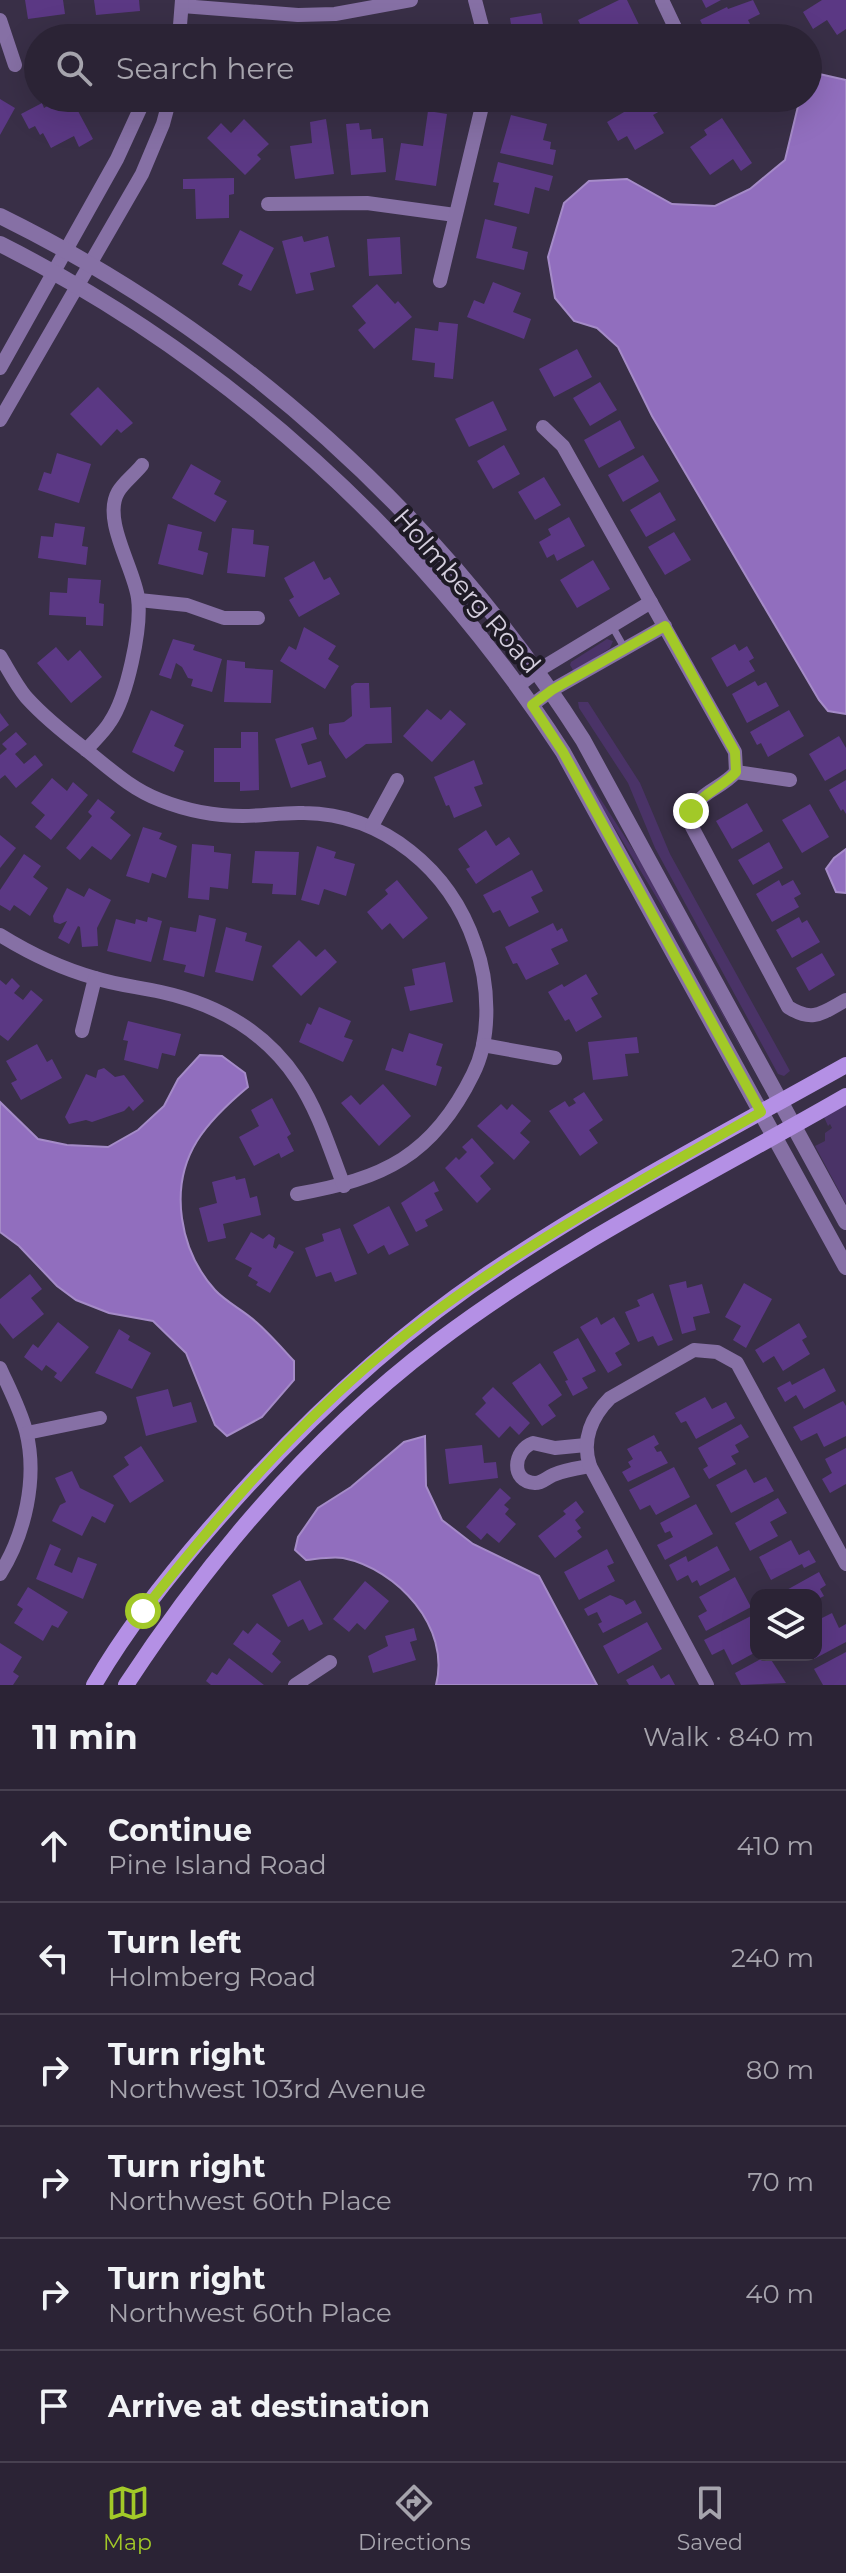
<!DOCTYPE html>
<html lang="en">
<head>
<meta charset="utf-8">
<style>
  body { margin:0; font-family:Montserrat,sans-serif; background:#372f41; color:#f1f3f6 }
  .controls { position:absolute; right:24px; bottom:24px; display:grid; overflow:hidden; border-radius:16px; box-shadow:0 8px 32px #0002 }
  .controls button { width:72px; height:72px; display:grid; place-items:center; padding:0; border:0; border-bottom:2px solid #474050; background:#2b2335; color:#f1f3f6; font:40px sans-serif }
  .stop { position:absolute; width:24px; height:24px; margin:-18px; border:6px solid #a2c928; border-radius:50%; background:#fff }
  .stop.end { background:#a2c928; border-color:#fff; box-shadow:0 2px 8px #0008 }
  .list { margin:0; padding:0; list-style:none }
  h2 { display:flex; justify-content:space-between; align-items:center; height:104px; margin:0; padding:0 32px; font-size:34px }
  h2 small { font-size:26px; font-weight:400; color:#a6a4ad }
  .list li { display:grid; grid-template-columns:52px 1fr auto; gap:24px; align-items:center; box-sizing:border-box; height:112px; padding:0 32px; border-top:2px solid #474050 }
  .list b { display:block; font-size:30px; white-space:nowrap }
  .list p { margin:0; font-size:26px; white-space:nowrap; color:#a6a4ad }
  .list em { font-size:26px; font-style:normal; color:#a6a4ad }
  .icon { flex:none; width:44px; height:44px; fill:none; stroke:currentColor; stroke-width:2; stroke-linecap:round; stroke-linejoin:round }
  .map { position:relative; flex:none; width:846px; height:1685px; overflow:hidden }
  .search { position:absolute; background:#2b2335; box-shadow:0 8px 32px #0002; left:24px; right:24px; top:24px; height:88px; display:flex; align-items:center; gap:20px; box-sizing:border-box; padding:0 28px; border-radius:44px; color:#a6a4ad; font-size:30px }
  .sheet { height:776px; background:#2b2335 }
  nav { display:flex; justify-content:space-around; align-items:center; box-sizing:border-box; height:112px; border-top:2px solid #474050; background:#2b2335; font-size:22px; color:#a6a4ad }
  nav a { display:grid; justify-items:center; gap:4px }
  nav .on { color:#a2c928 }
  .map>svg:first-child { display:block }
  .green { fill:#4a3367 }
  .water { fill:#916ebe; stroke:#a58bc8; stroke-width:2 }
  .building { fill:#5b3884 }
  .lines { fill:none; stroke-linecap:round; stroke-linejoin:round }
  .service { stroke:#8670a5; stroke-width:7 }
  .minor { stroke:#8670a5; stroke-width:14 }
  .tertiary { stroke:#8670a5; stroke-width:16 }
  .secondary { stroke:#b490e5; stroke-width:16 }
  .route { stroke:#a2c928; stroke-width:10 }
  .labels { text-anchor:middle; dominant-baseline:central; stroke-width:8; stroke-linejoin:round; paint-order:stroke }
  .street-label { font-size:26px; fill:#d5cfde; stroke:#1e1a25 }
</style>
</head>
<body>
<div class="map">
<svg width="846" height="1685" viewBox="0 0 846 1685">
  <rect width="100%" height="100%" fill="#392f47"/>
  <!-- green -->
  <g class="green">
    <polygon points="607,639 613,641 610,648 576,671 573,670 570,665 571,662"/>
    <polygon points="578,702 588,702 640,783 670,854 790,1071 784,1076 778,1074 655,848 628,783 579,708"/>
    <polygon points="552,724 647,871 758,1080 672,923"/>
    <polygon points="846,1104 846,1204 815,1146 825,1141 825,1133 832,1128 830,1124 828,1126 824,1117"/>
  </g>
  <!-- water -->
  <g class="water">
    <polygon points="815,73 846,80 846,714 828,711 819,700 652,416 618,347 597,328 574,321 555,298 548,257 564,203 589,181 627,179 672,204 715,206 750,189 785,160 800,98 808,98 808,79"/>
    <polygon points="846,849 846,893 836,892 826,869 834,858"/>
    <path d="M200,1055L222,1056L245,1073L248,1087C230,1102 210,1120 197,1141C168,1188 180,1251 215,1290C226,1302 243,1310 255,1321C269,1333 281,1347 294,1361V1380L262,1417L227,1436L215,1425L186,1353L153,1321L109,1313L76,1300L57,1286L19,1246L0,1232V1102L38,1139L67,1145L108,1147L138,1130L164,1106L178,1079Z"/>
    <path d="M425,1436L426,1486L442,1520L473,1544L539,1576L597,1685H436C451,1627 397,1569 343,1558C332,1556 317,1559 306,1560L295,1550L298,1537L318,1508L351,1487L404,1442Z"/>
  </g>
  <!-- building -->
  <g class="building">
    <polygon points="25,0 63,0 65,14 28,19"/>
    <polygon points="94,0 139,0 140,11 96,15"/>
    <polygon points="619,0 627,0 643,33 632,38 603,38 599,30 586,36 578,20"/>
    <polygon points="702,0 721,0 706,8"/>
    <polygon points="753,0 760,14 748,20 757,38 721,38 719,35 709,38 700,20 727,7 728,9"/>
    <polygon points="822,0 846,0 846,29 837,35 827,20 813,29 803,12"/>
    <polygon points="541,13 545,36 564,33 565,38 513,38 510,18"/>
    <polygon points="116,25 119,38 59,38 59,37"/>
    <polygon points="456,33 457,38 416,38 415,35"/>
    <polygon points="62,98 71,98 93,139 79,147 74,136 51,148 43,133 40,135 35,126 29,129 21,114 42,103 44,108"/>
    <polygon points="522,98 556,98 556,107 523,109"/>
    <polygon points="648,98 652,98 660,111 653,115 664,133 635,150 627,136 618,141 607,122"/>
    <polygon points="734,98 770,98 771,106 735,110"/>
    <polygon points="0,99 15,108 0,135"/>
    <polygon points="428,111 447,114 436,186 395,180 401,143 423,146"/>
    <polygon points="511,115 547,124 543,140 551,142 550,149 556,150 553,165 500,153"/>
    <polygon points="722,118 752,163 741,171 733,159 710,175 690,147 707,135 704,130"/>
    <polygon points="244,119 269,144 257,155 261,159 245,175 207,138 221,123 231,133"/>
    <polygon points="326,119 334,174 295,179 290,146 312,143 310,122"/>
    <polygon points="359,123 360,130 371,129 372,139 383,138 386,172 351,175 346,124"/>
    <polygon points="498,162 553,176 549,191 535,187 529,214 494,205 499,183 493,182"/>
    <polygon points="234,178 234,194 229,195 229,218 196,219 195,189 183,189 183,179"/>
    <polygon points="485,219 517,227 512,248 528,252 524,270 476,258"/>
    <polygon points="240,230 274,248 251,291 238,285 243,275 222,264"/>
    <polygon points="302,236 304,242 328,236 335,267 310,273 314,290 296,294 282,241"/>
    <polygon points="400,237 402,274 369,276 367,239"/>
    <polygon points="493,282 521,293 513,312 531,319 524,339 467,317 474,300 484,304"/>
    <polygon points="377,284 395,304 398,301 412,317 374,349 358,330 366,323 352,306"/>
    <polygon points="439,322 458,324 453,379 434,377 435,363 412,360 415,328 438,331"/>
    <polygon points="577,349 592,377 554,397 539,369"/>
    <polygon points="600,382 617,410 590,426 573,398"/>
    <polygon points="98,387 133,423 121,433 117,429 101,446 70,414"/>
    <polygon points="493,401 507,430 469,447 455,419"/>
    <polygon points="620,420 635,448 599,468 584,440"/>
    <polygon points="504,445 520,474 493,489 477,461"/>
    <polygon points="57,453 91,464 79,503 38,490 44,472 51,474"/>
    <polygon points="643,455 659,481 623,502 608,475"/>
    <polygon points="191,464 221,481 214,494 227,501 215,522 172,498"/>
    <polygon points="544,477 561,505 535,520 518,492"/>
    <polygon points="660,492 676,520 646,537 630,510"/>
    <polygon points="569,517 585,546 557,561 554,554 547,558 539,542 551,535 548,529"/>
    <polygon points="55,523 85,527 82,546 88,547 86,565 38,558 41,536 53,537"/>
    <polygon points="168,524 202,532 198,550 208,553 203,575 158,564"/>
    <polygon points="232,528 254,530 253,544 269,546 265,577 227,573"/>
    <polygon points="674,532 691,560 665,575 648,547"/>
    <polygon points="593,560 610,589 577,608 560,580"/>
    <polygon points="314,561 324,580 330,577 340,594 299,617 289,600 294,597 284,578"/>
    <polygon points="68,578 101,580 99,603 104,604 103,626 86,625 86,617 49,615 50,592 67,593"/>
    <polygon points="304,627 336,646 328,659 339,666 325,689 280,661 289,646 296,650"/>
    <polygon points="173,639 195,645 193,650 222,659 212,692 191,686 193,679 188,678 182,667 176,663 171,679 159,675"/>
    <polygon points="735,644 739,651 747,646 754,658 749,661 755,671 727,687 711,658"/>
    <polygon points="56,647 68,661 80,650 102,677 71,703 37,663"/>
    <polygon points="227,660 245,662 245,668 273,670 271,703 224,702"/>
    <polygon points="755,681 758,686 766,682 779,706 747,723 732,694"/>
    <polygon points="355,683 369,683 370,708 391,707 392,743 366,744 346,759 329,734 329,724 344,722 352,716 351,686"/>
    <polygon points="427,709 441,720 450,710 466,724 432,762 403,736"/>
    <polygon points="151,710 184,725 174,746 184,751 174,772 132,752"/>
    <polygon points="789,710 804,736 768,757 761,743 757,745 750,732"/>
    <polygon points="0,713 9,725 0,732"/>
    <polygon points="313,727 317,739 301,744 308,765 321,761 326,777 291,788 275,739"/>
    <polygon points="16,732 27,744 15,754 24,764 35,755 43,765 16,788 5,775 0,779 0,755 7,749 2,744"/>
    <polygon points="241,732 258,732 259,790 240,791 240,782 214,782 214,748 241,748"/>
    <polygon points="839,736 846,748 846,769 825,781 809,754"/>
    <polygon points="474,760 483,784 474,787 482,806 454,818 449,805 446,806 434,777"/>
    <polygon points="52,778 67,791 73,782 88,795 51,840 35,827 45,815 31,803"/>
    <polygon points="846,780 846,814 843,809 841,811 829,790"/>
    <polygon points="98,799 115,812 110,818 131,835 111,860 92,846 80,860 66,848 92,816 88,812"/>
    <polygon points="747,803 763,831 732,849 716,821"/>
    <polygon points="810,804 829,837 802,853 782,820"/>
    <polygon points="143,827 162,833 159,839 177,846 166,878 152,873 149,883 126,876"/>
    <polygon points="486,830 496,846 509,837 520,854 476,884 466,869 470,867 458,849"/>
    <polygon points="0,835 16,848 0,868"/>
    <polygon points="769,842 783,868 753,885 738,860"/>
    <polygon points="192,844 214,846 214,852 231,854 228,889 210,887 209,900 188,898"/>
    <polygon points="317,846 336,852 334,858 355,864 346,896 324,889 319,905 301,900"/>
    <polygon points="255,851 299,852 296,895 272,894 273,884 252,883"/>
    <polygon points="24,854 41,866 33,877 48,888 30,916 14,905 10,911 0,905 0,890"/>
    <polygon points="532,870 543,891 531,897 539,912 509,927 500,910 493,913 483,895"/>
    <polygon points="397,880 428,918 403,939 390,923 382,930 367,912 388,894 385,890"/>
    <polygon points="779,880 782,886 793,880 801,894 794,898 799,907 772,922 756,894"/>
    <polygon points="67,888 84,897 89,888 111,900 97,928 98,946 82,947 80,927 78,926 69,944 58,938 67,921 60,924 54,922 53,916"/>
    <polygon points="199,915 216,919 204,977 184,972 186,965 163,960 170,927 196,932"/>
    <polygon points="148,917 162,921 151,962 107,951 116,919 135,924 136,919 147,922"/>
    <polygon points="799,917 802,923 807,920 820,942 792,958 776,930"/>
    <polygon points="553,923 557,931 562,928 568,941 551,949 559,964 526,980 517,963 513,964 505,947"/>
    <polygon points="226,927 247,933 245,941 262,946 253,981 215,972"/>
    <polygon points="299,940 316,957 325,949 337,962 301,996 272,966"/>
    <polygon points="822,953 835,975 809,991 796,968"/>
    <polygon points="445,962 453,1002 410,1011 404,987 415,985 412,969"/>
    <polygon points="586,974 598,994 591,998 602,1017 576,1032 569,1019 565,1021 548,992 562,984 564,987"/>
    <polygon points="12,978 20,986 14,993 23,1000 31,990 43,1000 8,1041 0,1035 0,980 6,985"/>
    <polygon points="319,1007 351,1021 344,1037 353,1040 343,1062 299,1042 307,1023 311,1025"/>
    <polygon points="128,1021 181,1034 175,1056 162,1053 158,1069 124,1060 128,1041 123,1040"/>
    <polygon points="409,1033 443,1044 436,1065 442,1067 436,1086 385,1070 392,1048 403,1052"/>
    <polygon points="637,1037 639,1053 625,1054 628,1076 593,1080 588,1042"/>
    <polygon points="37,1044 47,1062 52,1059 62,1078 21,1100 11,1083 17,1080 6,1061"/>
    <polygon points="104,1068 115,1077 124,1075 144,1101 133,1111 129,1106 124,1111 92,1122 86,1120 69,1124 65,1117 86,1074 96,1078 98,1070"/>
    <polygon points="383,1084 411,1116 379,1146 341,1103 351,1095 360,1105"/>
    <polygon points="584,1092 603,1120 589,1130 598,1143 580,1156 549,1111 565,1101 569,1107 576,1103 573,1099"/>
    <polygon points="272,1098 291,1134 287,1137 294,1151 281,1158 279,1153 254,1166 239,1137 259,1126 251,1110"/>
    <polygon points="501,1104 507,1110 512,1104 531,1121 520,1133 530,1142 514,1160 477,1126"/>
    <polygon points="472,1138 494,1163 480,1176 491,1189 477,1203 445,1168 456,1157 459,1160 467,1152 462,1147"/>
    <polygon points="235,1176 236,1180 245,1178 250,1198 257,1196 261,1215 223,1224 226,1238 208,1242 199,1208 217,1203 212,1182"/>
    <polygon points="434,1181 439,1191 434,1193 443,1210 425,1220 428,1226 416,1232 401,1203"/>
    <polygon points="389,1206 409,1245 389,1255 384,1245 368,1254 353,1225"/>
    <polygon points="340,1228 357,1274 335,1282 331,1272 316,1277 305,1248 324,1241 322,1234"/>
    <polygon points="251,1232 263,1239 269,1234 275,1238 273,1247 276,1249 279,1244 294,1252 270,1293 256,1285 258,1282 248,1276 252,1268 235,1259"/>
    <polygon points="30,1274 42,1289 31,1298 44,1314 13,1339 0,1323 0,1299"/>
    <polygon points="686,1281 687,1288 702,1284 710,1313 693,1317 696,1330 682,1334 669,1285"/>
    <polygon points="744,1283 772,1299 746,1348 733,1340 741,1326 725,1317"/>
    <polygon points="653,1293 673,1340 658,1346 653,1336 638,1342 625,1312 640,1306 637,1300"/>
    <polygon points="597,1317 601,1325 614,1317 630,1344 615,1353 622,1365 608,1373 580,1327"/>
    <polygon points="58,1322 89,1347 61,1382 54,1377 57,1373 46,1365 42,1371 24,1357 33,1344 38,1348"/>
    <polygon points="799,1323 807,1337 802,1340 810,1354 783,1371 774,1356 763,1363 755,1350"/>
    <polygon points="119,1329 130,1336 128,1340 151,1353 132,1389 95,1373"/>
    <polygon points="578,1338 596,1371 582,1378 588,1388 573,1396 565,1381 568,1380 553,1352"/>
    <polygon points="540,1363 562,1395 548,1405 556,1416 542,1426 512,1383"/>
    <polygon points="824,1368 836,1391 804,1409 796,1395 785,1402 777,1388 790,1381 792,1385"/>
    <polygon points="493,1387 530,1423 519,1435 510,1426 499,1438 475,1414 486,1403 482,1398"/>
    <polygon points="168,1389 173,1407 191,1402 197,1422 146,1436 136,1397"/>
    <polygon points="705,1397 712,1409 726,1402 735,1418 696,1439 686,1421 681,1423 675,1413"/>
    <polygon points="843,1401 846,1406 846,1436 824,1447 817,1433 801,1441 793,1427"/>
    <polygon points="741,1424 749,1437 735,1445 739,1452 731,1456 736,1464 709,1479 703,1469 708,1466 698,1448"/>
    <polygon points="654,1435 659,1444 654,1447 657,1452 661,1451 668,1463 628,1482 622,1472 631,1467 628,1462 633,1459 627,1449"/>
    <polygon points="482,1445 484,1463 496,1462 498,1478 449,1484 445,1449"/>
    <polygon points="141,1446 164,1481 130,1503 113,1476 129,1465 124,1457"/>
    <polygon points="846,1448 846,1484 830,1493 822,1479 832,1473 825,1459"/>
    <polygon points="674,1467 690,1497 656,1515 650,1505 640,1510 629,1490"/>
    <polygon points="746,1469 754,1483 766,1477 774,1491 731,1513 716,1485"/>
    <polygon points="72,1471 80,1488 114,1505 105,1523 92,1516 82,1536 52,1521 60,1505 66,1502 55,1478"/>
    <polygon points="500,1488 511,1498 504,1505 509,1509 505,1514 516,1524 499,1543 487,1533 481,1540 466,1527"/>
    <polygon points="778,1498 787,1513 770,1522 778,1536 750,1551 735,1523"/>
    <polygon points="576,1501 584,1512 575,1520 581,1528 577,1531 582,1537 555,1558 538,1536 566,1514 563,1511"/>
    <polygon points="696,1504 713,1534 665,1560 657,1545 673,1537 670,1531 665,1533 660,1523"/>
    <polygon points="791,1540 799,1555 809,1550 816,1562 804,1568 802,1564 771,1580 759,1557"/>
    <polygon points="50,1544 61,1549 54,1565 72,1573 78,1557 97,1564 83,1599 36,1579"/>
    <polygon points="717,1546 730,1570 700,1586 697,1580 692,1583 688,1575 677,1581 669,1565 686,1556 688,1562"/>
    <polygon points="607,1549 614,1563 607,1566 615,1581 579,1600 564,1572"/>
    <polygon points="819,1572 826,1585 820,1589 824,1596 816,1600 816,1595 785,1595 783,1592"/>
    <polygon points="735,1577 751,1607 706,1631 698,1616 707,1611 699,1597"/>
    <polygon points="300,1580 323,1624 309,1631 303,1619 288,1627 272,1595"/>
    <polygon points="365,1581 389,1601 365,1630 357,1623 349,1632 333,1619"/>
    <polygon points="28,1587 68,1612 58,1628 52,1625 43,1641 14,1623 23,1609 17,1605"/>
    <polygon points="610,1595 623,1600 626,1605 635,1600 642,1613 603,1633 598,1624 602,1622 597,1612 588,1616 584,1609"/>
    <polygon points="832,1613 839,1628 846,1624 846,1642 814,1659 812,1655 816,1655 816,1621"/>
    <polygon points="751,1616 756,1626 756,1633 753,1635 756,1652 732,1665 724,1649 712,1655 704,1640"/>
    <polygon points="647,1622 662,1649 618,1674 603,1646"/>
    <polygon points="257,1623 281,1641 272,1654 281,1662 272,1673 233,1644 243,1630 248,1634"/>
    <polygon points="414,1628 417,1640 410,1642 416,1660 373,1673 368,1656 388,1646 385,1636"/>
    <polygon points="0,1643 22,1657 13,1672 19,1676 13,1685 0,1685"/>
    <polygon points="846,1652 846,1685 823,1685 814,1669"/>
    <polygon points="768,1655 786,1683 741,1685 735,1673"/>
    <polygon points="229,1658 264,1685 211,1685 206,1681 212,1672 217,1675"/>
    <polygon points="653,1665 661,1679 669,1674 675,1685 629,1685 626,1680"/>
  </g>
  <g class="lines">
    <!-- service -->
    <polyline class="service" points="612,626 625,649"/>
    <!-- minor -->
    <g class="minor">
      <polyline points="475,0 485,38"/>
      <polyline points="662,0 680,38"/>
      <polyline points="182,6 298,15 335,14 411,0"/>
      <polyline points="0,20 15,65"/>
      <polyline points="179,38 182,0"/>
      <polyline points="268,204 367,203 455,215"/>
      <polyline points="440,281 484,98"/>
      <polyline points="0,368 117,159 145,98"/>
      <polyline points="0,420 142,174 163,124 170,98"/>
      <path d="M543,427L563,446L735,752L736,772C716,794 690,791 692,827L788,1007C813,1023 822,1013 846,1000"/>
      <polyline points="139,600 187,605 224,618 258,618"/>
      <path d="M0,656C8,669 16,685 26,697C44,717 64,733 85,749C109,768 131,789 160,800C185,810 216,816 243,816C263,816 284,812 304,813C384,814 450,870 475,944C489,982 492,1037 473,1074C433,1156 383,1179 297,1194"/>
      <polyline points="518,686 537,671 651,602"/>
      <polyline points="532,705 552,690 665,626"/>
      <path d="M86,750C94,741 104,732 110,722C127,697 142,628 138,598C134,568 102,520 118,492C123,483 135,474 142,465"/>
      <polyline points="736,772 790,780"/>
      <polyline points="372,826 397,780"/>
      <path d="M0,935C29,953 63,969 95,978C116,985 140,987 161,992C216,1004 265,1031 297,1079C319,1112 330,1150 344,1186"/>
      <polyline points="82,1031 95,978"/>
      <polyline points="483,1045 555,1058"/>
      <path d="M0,1368C9,1388 20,1409 26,1431C38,1478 25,1534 0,1574"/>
      <polyline points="27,1433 100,1418"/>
      <path d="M586,1445L555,1448L533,1443C513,1450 510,1482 535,1483C543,1483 546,1478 553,1475C564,1470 578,1468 590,1466"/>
      <polyline points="295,1685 330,1662"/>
      <path d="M707,1685L590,1466C581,1440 592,1416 610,1398L694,1350L717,1352L737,1363L846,1564"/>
    </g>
    <!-- tertiary -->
    <g class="tertiary">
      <path d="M0,216C236,332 442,518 583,740L846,1222"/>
      <path d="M0,244C227,358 425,539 563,752L846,1267"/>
    </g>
    <!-- secondary -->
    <g class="secondary">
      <path d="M94,1685C128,1626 172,1571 217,1520C301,1424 393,1336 500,1266C611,1192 730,1130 846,1065"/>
      <path d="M126,1685C211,1555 313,1436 437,1342C564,1246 709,1175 846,1096"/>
    </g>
  </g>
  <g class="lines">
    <!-- route -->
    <path class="route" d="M143,1611C211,1525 281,1442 364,1369C483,1265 625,1190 761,1112L563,752L532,705L552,690L665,626L735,752L736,772C722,787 703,793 691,811"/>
  </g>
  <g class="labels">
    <!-- street labels -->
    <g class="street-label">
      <text transform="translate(467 591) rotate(49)">Holmberg Road</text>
    </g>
  </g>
</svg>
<div class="controls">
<button><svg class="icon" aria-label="layers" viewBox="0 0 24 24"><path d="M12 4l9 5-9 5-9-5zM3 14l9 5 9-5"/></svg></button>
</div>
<div class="stop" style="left:143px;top:1611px"></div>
<div class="stop end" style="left:691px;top:811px"></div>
<div class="search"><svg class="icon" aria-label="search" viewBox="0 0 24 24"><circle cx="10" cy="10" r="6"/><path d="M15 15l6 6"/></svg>Search here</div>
</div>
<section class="sheet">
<h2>11 min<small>Walk · 840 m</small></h2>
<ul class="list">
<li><svg class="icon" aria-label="ahead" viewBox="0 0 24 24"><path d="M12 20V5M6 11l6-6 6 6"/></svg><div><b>Continue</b><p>Pine Island Road</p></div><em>410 m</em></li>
<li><svg class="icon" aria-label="left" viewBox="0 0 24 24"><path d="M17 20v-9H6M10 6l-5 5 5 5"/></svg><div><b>Turn left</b><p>Holmberg Road</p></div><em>240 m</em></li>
<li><svg class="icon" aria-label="right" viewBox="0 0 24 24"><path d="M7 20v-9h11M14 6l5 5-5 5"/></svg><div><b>Turn right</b><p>Northwest 103rd Avenue</p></div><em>80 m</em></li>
<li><svg class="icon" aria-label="right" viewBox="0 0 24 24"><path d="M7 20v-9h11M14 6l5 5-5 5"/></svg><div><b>Turn right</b><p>Northwest 60th Place</p></div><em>70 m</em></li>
<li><svg class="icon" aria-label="right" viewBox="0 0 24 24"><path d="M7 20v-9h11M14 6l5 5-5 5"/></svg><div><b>Turn right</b><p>Northwest 60th Place</p></div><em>40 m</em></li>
<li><svg class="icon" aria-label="arrive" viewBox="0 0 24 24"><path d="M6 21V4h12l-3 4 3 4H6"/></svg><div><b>Arrive at destination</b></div></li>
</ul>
</section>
<nav>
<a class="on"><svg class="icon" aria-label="map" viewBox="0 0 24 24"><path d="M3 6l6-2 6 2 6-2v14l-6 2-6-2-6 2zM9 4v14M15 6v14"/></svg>Map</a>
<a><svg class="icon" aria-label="directions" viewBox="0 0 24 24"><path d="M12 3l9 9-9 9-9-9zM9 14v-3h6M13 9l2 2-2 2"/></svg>Directions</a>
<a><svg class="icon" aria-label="saved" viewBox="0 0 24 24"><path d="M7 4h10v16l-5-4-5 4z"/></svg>Saved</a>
</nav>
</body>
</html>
